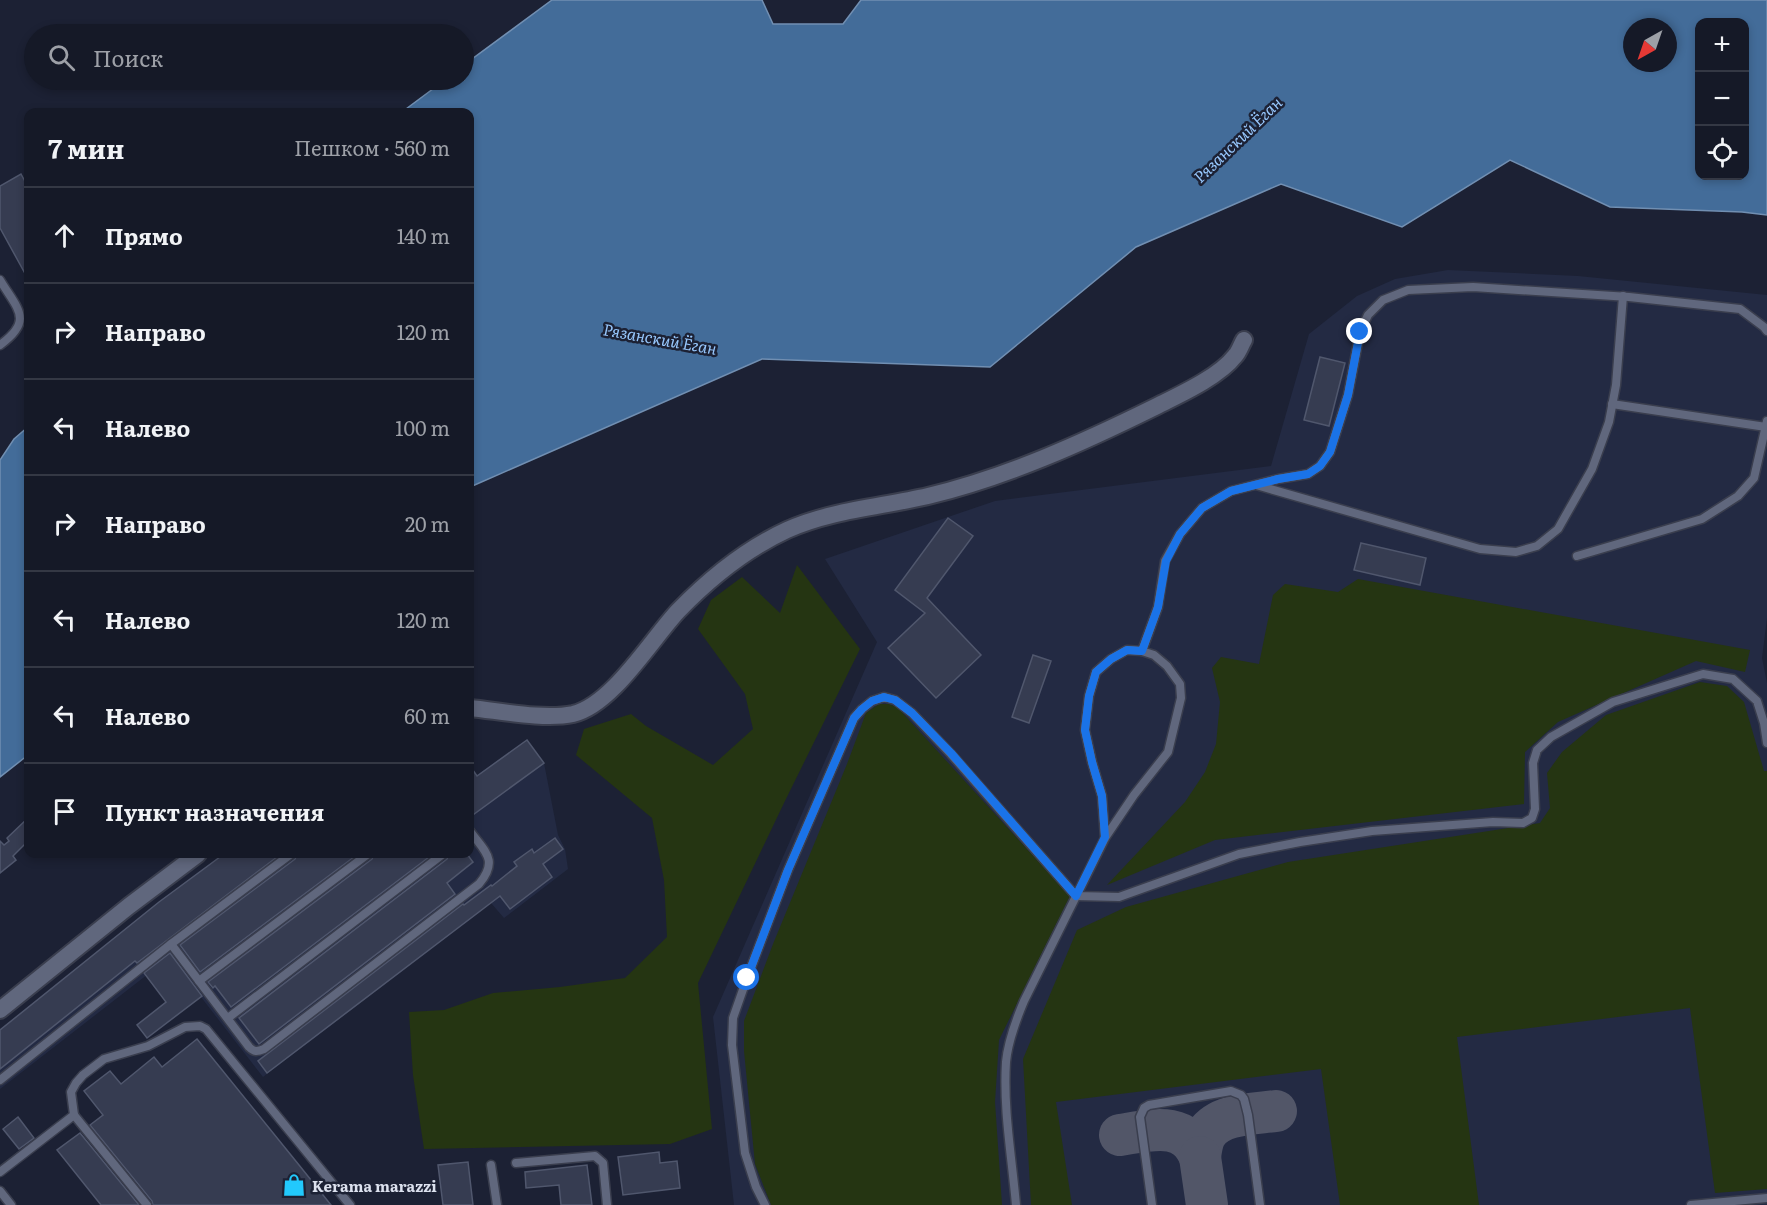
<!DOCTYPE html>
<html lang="ru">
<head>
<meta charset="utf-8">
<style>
  body { margin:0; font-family:Literata,serif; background:#1e222f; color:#f1f3f6 }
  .controls { position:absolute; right:18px; top:18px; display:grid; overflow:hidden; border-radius:12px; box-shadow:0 3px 9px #0003 }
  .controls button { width:54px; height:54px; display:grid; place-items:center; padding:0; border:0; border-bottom:2px solid #343844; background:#151927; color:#f1f3f6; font:30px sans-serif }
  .compass { position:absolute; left:1623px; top:18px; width:54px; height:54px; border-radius:50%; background:#151927; box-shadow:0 3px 9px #0003; rotate:220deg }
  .stop { position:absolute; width:18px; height:18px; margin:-14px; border:4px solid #1a73e8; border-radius:50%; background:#fff }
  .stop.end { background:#1a73e8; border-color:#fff; box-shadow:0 2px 6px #0008 }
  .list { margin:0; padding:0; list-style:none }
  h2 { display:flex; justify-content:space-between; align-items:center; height:78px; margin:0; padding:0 24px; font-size:26px }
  h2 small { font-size:20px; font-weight:400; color:#9da0a7 }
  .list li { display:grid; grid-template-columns:39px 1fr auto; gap:18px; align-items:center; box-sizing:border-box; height:96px; padding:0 24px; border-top:2px solid #343844 }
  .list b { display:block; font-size:22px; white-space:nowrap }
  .list em { font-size:20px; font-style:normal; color:#9da0a7 }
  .icon { flex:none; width:33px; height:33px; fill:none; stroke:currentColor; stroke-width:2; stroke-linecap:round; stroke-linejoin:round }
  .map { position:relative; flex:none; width:1767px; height:1205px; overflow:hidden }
  .search { position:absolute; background:#151927; box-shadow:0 3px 9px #0003; left:24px; top:24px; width:450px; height:66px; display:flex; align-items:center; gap:15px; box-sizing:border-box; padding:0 21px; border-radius:33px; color:#9da0a7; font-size:22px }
  .panel { position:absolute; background:#151927; box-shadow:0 3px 9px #0003; left:24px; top:108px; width:450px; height:750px; border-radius:12px }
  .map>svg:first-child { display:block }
  .built { fill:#232a43 }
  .green { fill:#253512 }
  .water { fill:#436c99; stroke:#718fb2; stroke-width:1.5; fill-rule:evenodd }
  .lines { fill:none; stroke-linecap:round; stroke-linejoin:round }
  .taxiway { stroke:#525668; stroke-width:42 }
  .building { fill:#363c51; stroke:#50576d; stroke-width:1.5 }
  .lane-casing { stroke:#3a3e4e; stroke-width:11 }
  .street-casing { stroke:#3a3e4e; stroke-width:20 }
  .lane { stroke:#60677d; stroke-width:8 }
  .street { stroke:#60677d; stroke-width:16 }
  .route { stroke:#1a73e8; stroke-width:8 }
  .labels { text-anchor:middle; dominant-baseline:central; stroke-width:5; stroke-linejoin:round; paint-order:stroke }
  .poi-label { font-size:15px; font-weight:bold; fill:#dce1ee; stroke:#1c2134; text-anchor:start }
  .water-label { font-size:16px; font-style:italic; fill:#97c7fd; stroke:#1c2134 }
</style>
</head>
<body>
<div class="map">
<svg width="1767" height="1205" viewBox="0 0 1767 1205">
  <rect width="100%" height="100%" fill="#1c2134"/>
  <!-- built -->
  <g class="built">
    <polygon points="1448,270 1578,276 1767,295 1767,618 1762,658 1767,683 1767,1205 734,1205 713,1017 877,642 825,559 995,501 1271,466 1309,334 1357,296 1395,279"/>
    <polygon points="527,740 544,763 558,835 565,849 568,869 504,918 491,903 263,1077 170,957 0,1089 0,1030 159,902 224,854 470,854 470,766 477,775"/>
  </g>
  <!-- green -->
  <g class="green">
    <polygon points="797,565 860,649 784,803 698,983 712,1129 670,1144 424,1149 413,1075 409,1012 444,1010 493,993 560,987 625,978 667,937 664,880 652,818 576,755 584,729 631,714 646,726 713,765 753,729 745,694 698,629 711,600 742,577 780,613"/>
    <polygon points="1358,579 1750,650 1745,672 1696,661 1558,722 1525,752 1524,804 1215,840 1107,885 1185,802 1205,772 1216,744 1220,702 1212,668 1221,657 1259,664 1273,595 1285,584 1338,592"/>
    <polygon points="1700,682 1727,686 1744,702 1764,771 1767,771 1767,1189 1715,1193 1690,1008 1457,1037 1479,1205 1340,1205 1321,1069 1056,1102 1072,1205 1031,1205 1023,1059 1077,930 1126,907 1288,862 1540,823 1550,808 1547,773 1562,752 1606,715"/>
    <polygon points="879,704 889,704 898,708 1070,896 999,1040 995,1102 1002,1205 771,1205 755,1164 744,1051 744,1021 773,944 847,764 866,713"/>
  </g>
  <!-- water -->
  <g class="water">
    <path d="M552,0H762L773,24H843L861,0H1767V215L1742,212L1610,207L1510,160L1402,227L1281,184L1136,247L990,367L762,359L470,487V112H402L445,80H464V65ZM1700,22H1744V176H1700ZM1632,27H1668V63H1632Z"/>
    <polygon points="28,427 28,755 0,777 0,460 14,439"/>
  </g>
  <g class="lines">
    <!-- taxiway -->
    <g class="taxiway">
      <path d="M1120,1135C1152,1130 1185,1120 1200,1157C1201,1149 1202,1141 1206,1134C1220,1113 1254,1114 1276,1111"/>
      <polyline points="1200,1157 1207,1205"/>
    </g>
  </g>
  <!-- building -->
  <g class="building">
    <polygon points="21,174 28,187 28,279 0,228 0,186"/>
    <polygon points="1320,357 1345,363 1329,426 1304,420"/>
    <polygon points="948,518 973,536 927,598 981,655 936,698 888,648 925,613 895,590"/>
    <polygon points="1361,543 1426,558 1420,585 1354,570"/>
    <polygon points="1033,655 1051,661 1029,723 1012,717"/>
    <polygon points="527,740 544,763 470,817 470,766 477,776"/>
    <polygon points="28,818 28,841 13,856 16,860 0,873 0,841 4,845 9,841 7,838"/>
    <polygon points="555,838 563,849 543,864 552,877 510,909 500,896 267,1073 258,1061 463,904 464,905 491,885 492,886 517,866 514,862 532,849 534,853"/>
    <polygon points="224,854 281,854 137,963 135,961 0,1069 0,1030 159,902"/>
    <polygon points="297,854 358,854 200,972 180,945 295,859"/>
    <polygon points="374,854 433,854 231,1007 215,986 213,988 208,982 372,859"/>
    <polygon points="449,854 467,854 473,862 447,883 455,894 259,1044 239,1018 447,859"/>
    <polygon points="170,953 202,996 147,1038 137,1025 166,1002 144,973"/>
    <polygon points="197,1039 299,1165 331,1205 153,1205 152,1201 90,1125 103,1115 84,1091 110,1071 121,1084 154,1057 162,1067"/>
    <polygon points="18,1117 34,1138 19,1149 3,1129"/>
    <polygon points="80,1133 139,1205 101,1205 57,1150"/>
    <polygon points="659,1152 660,1163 677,1161 680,1188 623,1195 618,1157"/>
    <polygon points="468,1162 473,1205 443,1205 438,1165"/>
    <polygon points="587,1165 592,1205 561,1205 559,1185 526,1188 525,1172"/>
  </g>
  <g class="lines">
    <!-- lane casing -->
    <g class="lane-casing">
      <g id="lane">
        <path d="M0,280C18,310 34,320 0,345"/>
        <polyline points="1612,404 1766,427"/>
        <polyline points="1256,485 1480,549 1516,552 1537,546 1558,529 1592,469 1609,422 1616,385 1623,296"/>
        <polyline points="1577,556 1702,519 1738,496 1754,478 1767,421"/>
        <polyline points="1142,651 1158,607 1165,561 1180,534 1202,508 1231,491 1278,479 1308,474 1320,466 1330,452 1348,395 1360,332 1368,315 1383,300 1408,290 1473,287 1629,297 1740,309 1764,327 1767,331"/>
        <path d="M171,944L249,1047C254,1052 257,1052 264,1049L479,884C499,860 485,852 470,831"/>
        <polyline points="199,981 368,854"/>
        <polyline points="228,1018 443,854"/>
        <polyline points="0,1080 171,944 291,854"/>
        <polyline points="74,1115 147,1205"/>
        <polyline points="516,1163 595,1156 603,1163 607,1205"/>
        <polyline points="491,1165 497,1205"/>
        <polyline points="0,1172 74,1115 71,1092 76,1083 83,1075 104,1059 148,1046 185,1027 200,1026 206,1029 350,1205"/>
        <polyline points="0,1191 11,1205"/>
        <polyline points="765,1205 756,1187 745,1153 732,1045 733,1018 747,978 788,870 854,718 862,709 872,701 884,697 895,700 912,713 951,754 1076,896 1119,897 1239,854 1300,842 1372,831 1493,822 1523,823 1532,818 1535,809 1533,763 1537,750 1551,737 1613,702 1703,674 1733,679 1757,701 1764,723 1767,743"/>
        <path d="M1016,1205C1012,1158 1003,1110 1006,1062C1008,1041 1016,1020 1024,1001L1105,838L1134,795L1168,752L1181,698L1180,684L1167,666L1154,655L1142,651L1127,650L1111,659L1096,672L1089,696L1085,730L1092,762L1102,796L1105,838"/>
        <polyline points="1152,1205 1140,1117 1144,1108 1149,1105 1231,1091 1241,1095 1244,1099 1248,1115 1260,1205"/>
        <polyline points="1691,1205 1767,1198"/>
      </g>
    </g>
    <!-- street casing -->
    <g class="street-casing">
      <g id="street">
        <path d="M470,708C500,711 544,720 573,714C612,705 651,640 678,611C709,579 746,549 787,530C832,510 881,507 928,496C1007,477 1082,443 1155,407C1179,395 1219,377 1235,356C1239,352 1241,345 1244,340"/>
        <polyline points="0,1010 129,906 198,854"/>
      </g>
    </g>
    <!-- lane -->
    <use href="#lane" class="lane"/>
    <!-- street -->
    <use href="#street" class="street"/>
  </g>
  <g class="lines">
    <!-- route -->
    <polyline class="route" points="747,978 788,870 854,718 862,709 872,701 884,697 895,700 912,713 951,753 1076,896 1105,837 1102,796 1092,762 1085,730 1089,696 1096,672 1111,659 1127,650 1142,651 1158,607 1166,561 1180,534 1202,508 1231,491 1278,479 1308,474 1320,466 1330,452 1348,395 1360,332"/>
  </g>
  <!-- icons -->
  <defs>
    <g id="shop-bare" transform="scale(1.8)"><path d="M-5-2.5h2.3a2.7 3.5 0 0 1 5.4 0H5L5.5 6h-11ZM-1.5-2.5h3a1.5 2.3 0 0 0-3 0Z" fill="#22c9fd" stroke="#1c2134" stroke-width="2.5" paint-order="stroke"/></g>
  </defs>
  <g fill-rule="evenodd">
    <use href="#shop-bare" x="294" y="1185"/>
  </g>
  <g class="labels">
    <!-- poi labels -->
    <g class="poi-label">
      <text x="312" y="1185">Kerama marazzi</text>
    </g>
    <!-- water labels -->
    <g class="water-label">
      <text transform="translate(1237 139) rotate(-44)">Рязанский Ёган</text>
      <text transform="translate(660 338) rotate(10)">Рязанский Ёган</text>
    </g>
  </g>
</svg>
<div class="controls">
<button>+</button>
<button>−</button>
<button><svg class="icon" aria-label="locate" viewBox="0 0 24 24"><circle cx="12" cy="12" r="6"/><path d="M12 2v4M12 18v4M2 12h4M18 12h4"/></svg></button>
</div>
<svg class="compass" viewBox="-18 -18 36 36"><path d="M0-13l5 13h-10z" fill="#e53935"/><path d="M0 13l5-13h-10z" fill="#9da0a7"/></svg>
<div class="stop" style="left:747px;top:978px"></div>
<div class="stop end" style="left:1360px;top:332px"></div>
<div class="search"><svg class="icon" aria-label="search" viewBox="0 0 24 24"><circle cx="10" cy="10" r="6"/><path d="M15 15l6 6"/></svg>Поиск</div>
<section class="panel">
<h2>7 мин<small>Пешком · 560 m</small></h2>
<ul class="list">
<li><svg class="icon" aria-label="ahead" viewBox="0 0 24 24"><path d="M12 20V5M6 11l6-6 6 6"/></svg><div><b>Прямо</b></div><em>140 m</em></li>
<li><svg class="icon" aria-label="right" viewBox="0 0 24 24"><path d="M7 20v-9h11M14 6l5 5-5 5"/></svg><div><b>Направо</b></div><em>120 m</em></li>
<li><svg class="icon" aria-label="left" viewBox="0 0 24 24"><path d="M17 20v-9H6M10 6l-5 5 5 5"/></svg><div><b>Налево</b></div><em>100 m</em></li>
<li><svg class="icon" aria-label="right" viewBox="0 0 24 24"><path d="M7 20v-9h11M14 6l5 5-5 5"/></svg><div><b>Направо</b></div><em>20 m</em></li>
<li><svg class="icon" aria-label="left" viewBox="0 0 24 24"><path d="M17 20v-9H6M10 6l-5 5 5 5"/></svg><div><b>Налево</b></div><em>120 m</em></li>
<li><svg class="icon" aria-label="left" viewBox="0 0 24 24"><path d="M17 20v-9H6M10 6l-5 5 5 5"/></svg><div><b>Налево</b></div><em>60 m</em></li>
<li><svg class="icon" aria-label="arrive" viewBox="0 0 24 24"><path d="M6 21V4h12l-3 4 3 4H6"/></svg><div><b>Пункт назначения</b></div></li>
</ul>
</section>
</div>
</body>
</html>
